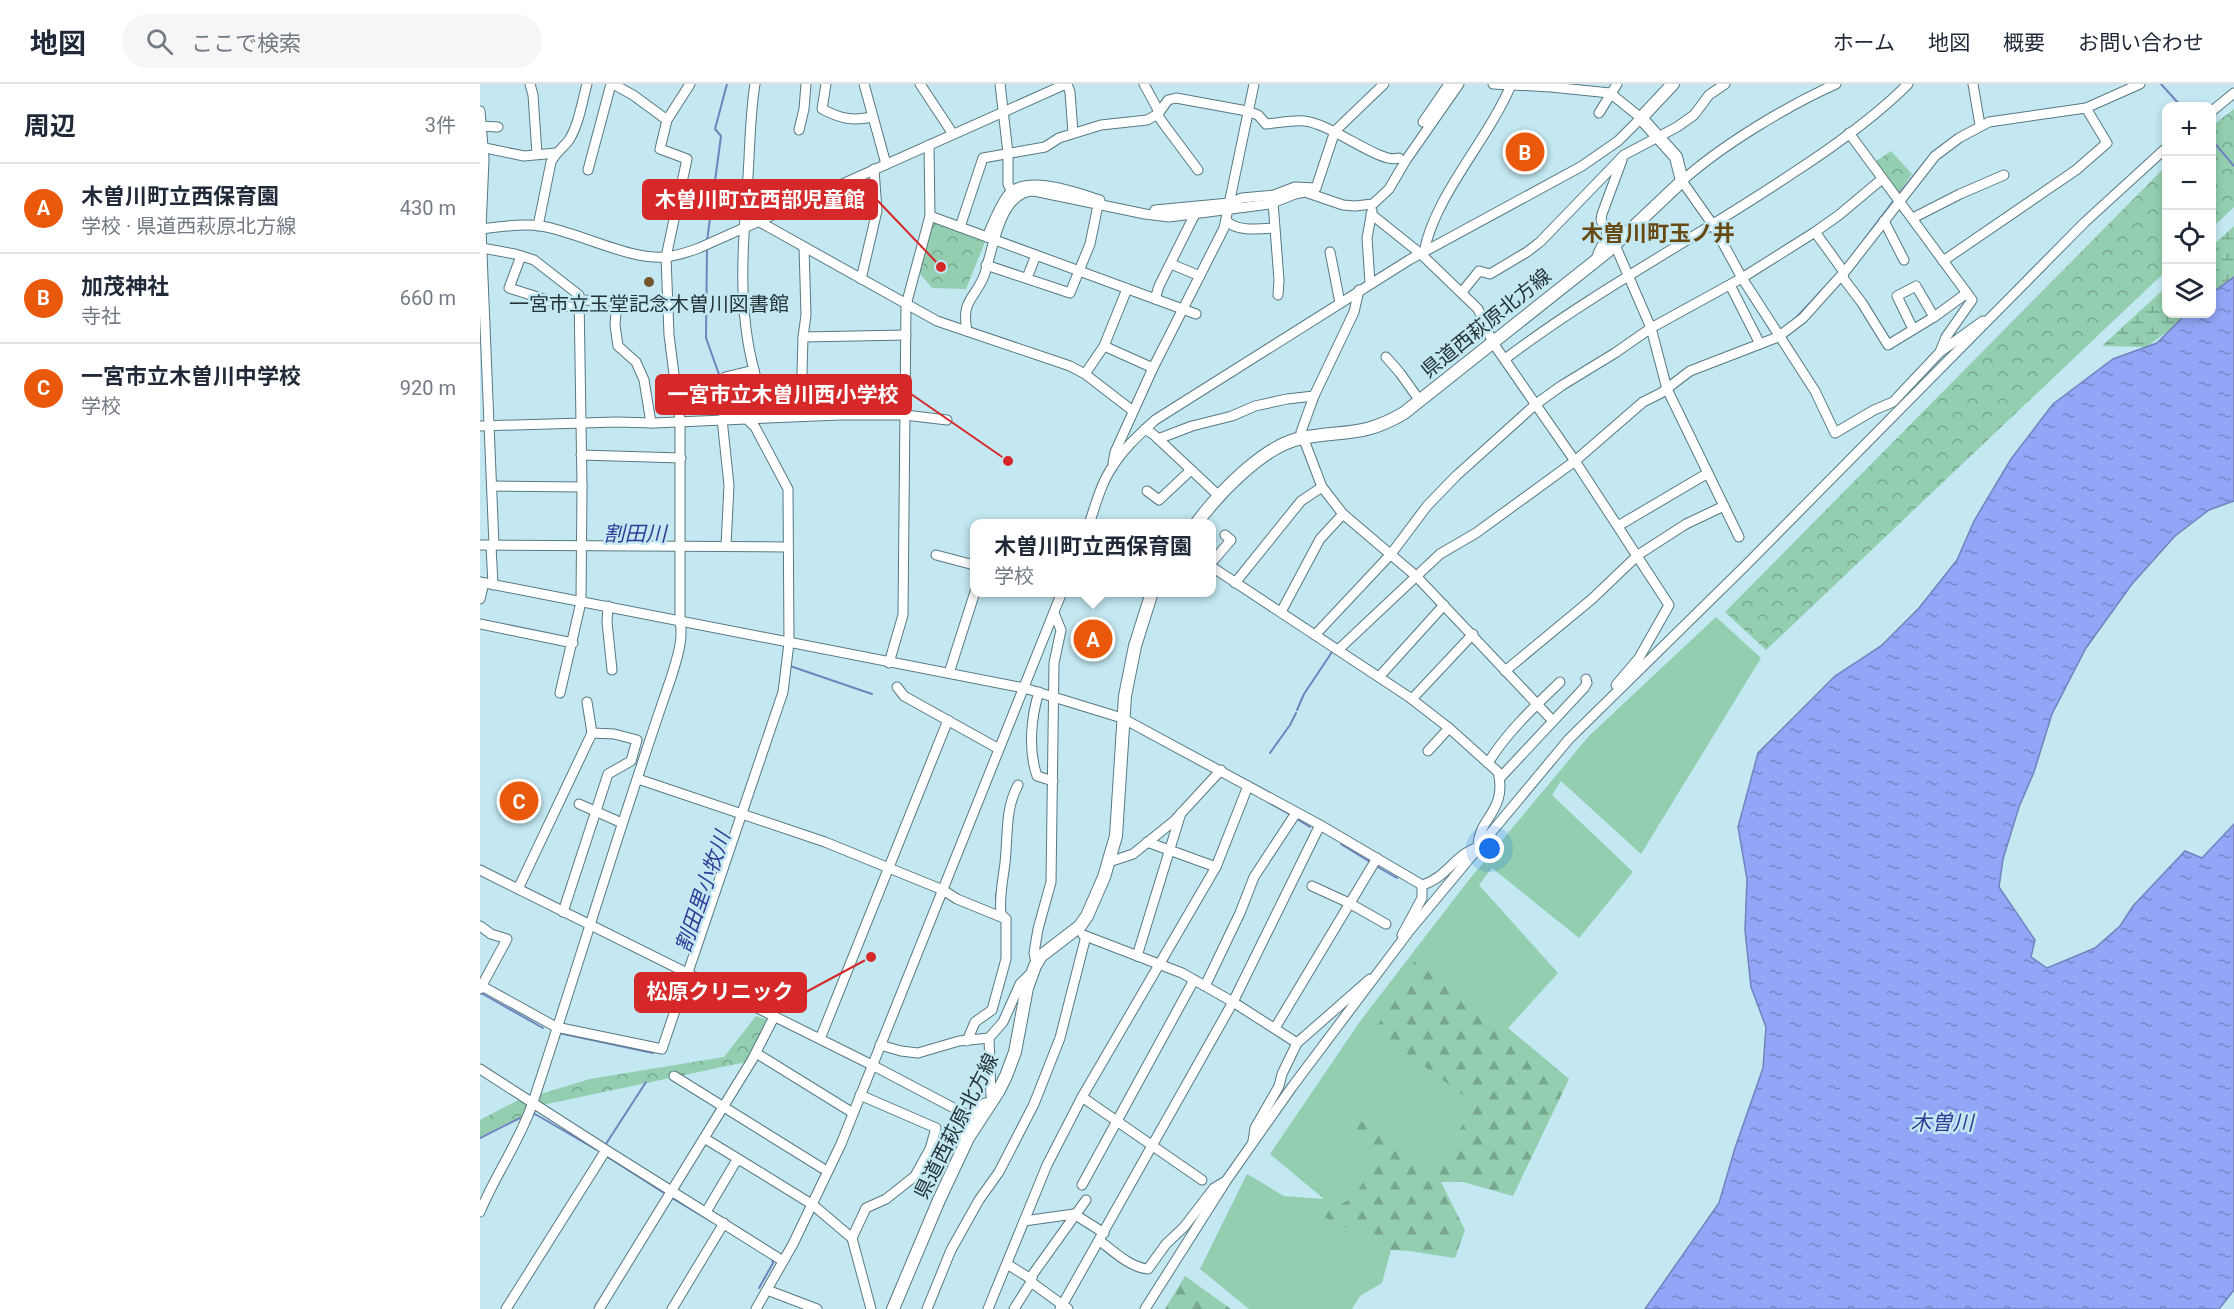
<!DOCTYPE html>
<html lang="ja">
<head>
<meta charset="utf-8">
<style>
  body { margin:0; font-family:Roboto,"Noto Sans JP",sans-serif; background:#f6f6f7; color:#1f2937 }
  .controls { position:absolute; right:18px; top:18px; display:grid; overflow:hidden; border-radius:12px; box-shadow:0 3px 9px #0003 }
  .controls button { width:54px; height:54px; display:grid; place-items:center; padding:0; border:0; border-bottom:2px solid #e0e1e3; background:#fff; color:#1f2937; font:30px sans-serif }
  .you { position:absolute; left:1010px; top:765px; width:21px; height:21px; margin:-15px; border:4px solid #fff; border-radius:50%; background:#1a73e8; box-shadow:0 0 0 9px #1a73e833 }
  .badge { display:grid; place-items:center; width:39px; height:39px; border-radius:50%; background:#ea580c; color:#fff; font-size:20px; font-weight:700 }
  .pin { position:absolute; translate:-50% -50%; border:3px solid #fff; box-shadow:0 2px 6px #0006 }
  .popup { position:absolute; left:490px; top:435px; width:246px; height:78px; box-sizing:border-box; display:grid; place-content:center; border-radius:12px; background:#fff; filter:drop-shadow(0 2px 4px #0005); font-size:20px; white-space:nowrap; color:#747a83 }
  .popup b { font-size:22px; color:#1f2937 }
  .popup::after { content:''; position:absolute; left:50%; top:100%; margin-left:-12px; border:12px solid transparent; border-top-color:#fff }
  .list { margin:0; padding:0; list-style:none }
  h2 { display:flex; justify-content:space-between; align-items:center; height:78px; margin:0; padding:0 24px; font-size:26px }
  h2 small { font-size:20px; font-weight:400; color:#747a83 }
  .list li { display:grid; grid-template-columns:39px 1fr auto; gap:18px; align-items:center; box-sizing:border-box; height:90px; padding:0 24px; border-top:2px solid #e0e1e3 }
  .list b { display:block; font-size:22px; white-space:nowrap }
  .list p { margin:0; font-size:20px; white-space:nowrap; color:#747a83 }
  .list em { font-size:20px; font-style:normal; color:#747a83 }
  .icon { flex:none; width:33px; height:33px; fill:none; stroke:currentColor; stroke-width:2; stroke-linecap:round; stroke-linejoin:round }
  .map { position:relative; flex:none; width:1754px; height:1225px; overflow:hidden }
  header { display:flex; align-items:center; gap:36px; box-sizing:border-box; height:84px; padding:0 30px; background:#fff; border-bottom:2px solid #e0e1e3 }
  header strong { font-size:28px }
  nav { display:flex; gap:33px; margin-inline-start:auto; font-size:21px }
  .search { width:420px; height:54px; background:#f6f6f7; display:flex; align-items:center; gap:15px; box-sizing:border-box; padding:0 21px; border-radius:33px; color:#747a83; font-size:22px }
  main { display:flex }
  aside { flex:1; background:#fff }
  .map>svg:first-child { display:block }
  .forest { fill:url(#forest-firs) }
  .wetland { fill:url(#wetland-marsh) }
  .park { fill:url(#park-crowns) }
  .garden { fill:#92ceaf }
  .water { fill:url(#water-ripples); stroke:#7183bd; stroke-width:1.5 }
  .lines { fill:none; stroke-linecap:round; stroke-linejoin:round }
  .stream { stroke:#7183bd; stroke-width:2 }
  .minor-casing { stroke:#577982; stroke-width:11 }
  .major-casing { stroke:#577982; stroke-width:14 }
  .minor { stroke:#fff; stroke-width:9 }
  .major { stroke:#fff; stroke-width:12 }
  .poi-dot { fill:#73572a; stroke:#c3e8f2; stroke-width:2 }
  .labels { text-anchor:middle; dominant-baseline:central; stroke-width:5; stroke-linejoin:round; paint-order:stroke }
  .poi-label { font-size:20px; fill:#253438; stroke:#c3e8f2 }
  .street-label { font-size:20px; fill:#253438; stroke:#c3e8f2 }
  .water-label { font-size:21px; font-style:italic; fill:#313b97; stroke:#c3e8f2 }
  .quarter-label { font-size:22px; font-weight:bold; fill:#684912; stroke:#c3e8f2 }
  .leader { fill:none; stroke:#d62828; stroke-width:2 }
  .callout-dot { fill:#d62828; stroke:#c3e8f2; stroke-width:2 }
  .callout { fill:#d62828; stroke:#d62828; stroke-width:2 }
  .callout-label { font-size:21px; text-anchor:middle; font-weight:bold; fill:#fff }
</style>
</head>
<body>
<header>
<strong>地図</strong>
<div class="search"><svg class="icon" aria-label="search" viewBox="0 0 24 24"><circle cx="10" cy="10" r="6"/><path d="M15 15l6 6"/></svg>ここで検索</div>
<nav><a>ホーム</a><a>地図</a><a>概要</a><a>お問い合わせ</a></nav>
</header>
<main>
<aside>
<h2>周辺<small>3件</small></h2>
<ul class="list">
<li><span class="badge">A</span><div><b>木曽川町立西保育園</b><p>学校 · 県道西萩原北方線</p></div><em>430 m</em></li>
<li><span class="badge">B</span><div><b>加茂神社</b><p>寺社</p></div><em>660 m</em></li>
<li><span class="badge">C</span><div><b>一宮市立木曽川中学校</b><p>学校</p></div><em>920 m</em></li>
</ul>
</aside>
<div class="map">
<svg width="1754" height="1225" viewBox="0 0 1754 1225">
  <defs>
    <pattern id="forest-firs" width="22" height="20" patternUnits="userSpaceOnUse" patternTransform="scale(1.5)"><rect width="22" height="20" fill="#92ceaf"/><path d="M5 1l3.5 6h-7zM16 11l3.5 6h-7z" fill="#77a88f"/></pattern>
    <pattern id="wetland-marsh" width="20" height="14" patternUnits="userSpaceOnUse" patternTransform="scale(1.5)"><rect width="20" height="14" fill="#92ceaf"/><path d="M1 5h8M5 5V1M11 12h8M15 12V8" fill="none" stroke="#77a88f"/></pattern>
    <pattern id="park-crowns" width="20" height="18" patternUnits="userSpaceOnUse" patternTransform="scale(1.5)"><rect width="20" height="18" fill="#92ceaf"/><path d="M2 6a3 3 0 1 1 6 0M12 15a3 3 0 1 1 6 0" fill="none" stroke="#77a88f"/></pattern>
    <pattern id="water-ripples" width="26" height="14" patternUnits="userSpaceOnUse" patternTransform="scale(1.5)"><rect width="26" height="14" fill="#92a5f6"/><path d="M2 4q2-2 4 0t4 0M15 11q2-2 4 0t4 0" fill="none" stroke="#7787c8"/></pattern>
  </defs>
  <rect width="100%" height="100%" fill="#c3e8f2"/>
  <!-- forest -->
  <g class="forest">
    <polygon points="939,869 1089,995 1033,1112 983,1098 961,1098 985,1146 975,1174 929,1167 911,1166 839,1131 874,1113 865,1046 878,1034 952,1086 996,1021 894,946"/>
    <polygon points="705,1192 751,1225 685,1225"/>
  </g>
  <!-- wetland -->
  <g class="wetland">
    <polygon points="1754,142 1754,199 1732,215 1732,162"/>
    <polygon points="1686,203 1686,230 1712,230 1666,263 1622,262"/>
  </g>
  <!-- park -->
  <g class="park">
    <polygon points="1754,25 1754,123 1732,144 1732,42"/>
    <polygon points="1411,67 1432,90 1418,110 1395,78"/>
    <polygon points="1686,82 1686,187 1286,566 1245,528"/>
    <polygon points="450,132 507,153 486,205 452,204 436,185"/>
    <polygon points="276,932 288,936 266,978 62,1021 56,1018 57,1011 110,995 244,973"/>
    <polygon points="44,1013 52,1019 47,1030 0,1053 0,1036"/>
  </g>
  <!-- garden -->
  <polygon class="garden" points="1236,533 1281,574 1161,770 1081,697 1072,711 1153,788 1099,854 1012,784 999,801 1078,889 1028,944 939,870 895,946 996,1021 952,1086 878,1035 865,1046 896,1077 874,1113 840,1131 911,1166 902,1199 880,1212 872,1225 769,1225 720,1185 767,1090 804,1112 844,1115 790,1070 881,936 988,797 1109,652"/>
  <!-- water -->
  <polygon class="water" points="1754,193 1754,417 1729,426 1695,452 1652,500 1606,564 1572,630 1554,688 1539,723 1523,775 1519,803 1555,856 1551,873 1567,884 1615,864 1640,842 1653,822 1705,767 1722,774 1754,740 1754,1206 1739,1225 1165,1225 1239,1119 1255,1064 1283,984 1286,943 1271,903 1265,846 1267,795 1258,743 1278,669 1355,592 1401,562 1439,524 1477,476 1494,437 1531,375 1573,320 1633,275 1677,259 1706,230 1732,230 1732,209"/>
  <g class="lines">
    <!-- stream -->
    <g class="stream">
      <polyline points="1681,0 1700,21"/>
      <polyline points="1732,56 1754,82"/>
      <polyline points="1419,110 1449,73"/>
      <polyline points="227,157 241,52 235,45 247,0"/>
      <polyline points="227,163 226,254 241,296 266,321"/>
      <polyline points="1374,169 1414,116"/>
      <polyline points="1314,236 1345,203"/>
      <polyline points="310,582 392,610"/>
      <polyline points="817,626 824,610 852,568"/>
      <polyline points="790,669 810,641 816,629"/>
      <polyline points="788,718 809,730"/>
      <polyline points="817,735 830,743"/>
      <polyline points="861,760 890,778"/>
      <polyline points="896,782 917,794"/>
      <polyline points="516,810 517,823"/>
      <polyline points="1,909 63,944"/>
      <polyline points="79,949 173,969"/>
      <polyline points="52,1031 55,1030 117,1066"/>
      <polyline points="0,1054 40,1034"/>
      <polyline points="124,1063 166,998"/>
      <polyline points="126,1072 184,1109"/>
      <polyline points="192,1114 232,1138"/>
      <polyline points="244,1145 292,1175 293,1179 279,1204"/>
    </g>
    <!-- minor casing -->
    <g class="minor-casing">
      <g id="minor">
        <polyline points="50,0 53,11 57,70"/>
        <polyline points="133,0 153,11 187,36"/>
        <path d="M346,0L342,25C361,35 372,37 393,33"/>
        <polyline points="384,0 406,80"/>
        <polyline points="440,0 473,50"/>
        <polyline points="520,0 528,69 528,100 532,108"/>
        <polyline points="587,0 590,8 593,49"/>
        <polyline points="664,0 677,24 679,33 683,39 718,86"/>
        <path d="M1356,0C1307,22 1242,61 1202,97L1233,141L1262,194L1335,307L1355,349L1394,326L1413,318L1460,268"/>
        <polyline points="1493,0 1500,41"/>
        <polyline points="0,27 4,75 1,145 14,462"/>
        <polyline points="1732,27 1754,9"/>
        <polyline points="1119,29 1137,0"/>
        <polyline points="943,38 969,0"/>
        <polyline points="0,42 18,43"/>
        <polyline points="319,46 324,25 326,0"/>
        <polyline points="1369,49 1492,216 1466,253 1460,268 1503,237"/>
        <polyline points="0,63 44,72 76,69"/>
        <polyline points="108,86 131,0"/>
        <polyline points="793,118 799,196 798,211"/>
        <polyline points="675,126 749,119 762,114 794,111 815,103 836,104 855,47 904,0"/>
        <polyline points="891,130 941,170 998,225 1013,259 1095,377 1189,521 1159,574 1136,601"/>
        <polyline points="450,132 716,230"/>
        <polyline points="1433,134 1480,110 1524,91"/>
        <path d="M746,136C755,148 780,145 794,144"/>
        <polyline points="278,137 457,237 590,282 605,290 653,327"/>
        <polyline points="1404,137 1424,176"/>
        <path d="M58,142L71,78C75,69 83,64 89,56C99,40 102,18 107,0"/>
        <path d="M480,143L503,74L565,63L579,54L621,41L667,36L678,30L688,16L696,14L767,27L778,31L786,40C798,39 813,36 824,37C851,39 901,81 919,74"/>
        <path d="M0,145C20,143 41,139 61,142C99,148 150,177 187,173C198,171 209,168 219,164L586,0"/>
        <polyline points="1335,148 1364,188 1363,194 1382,219 1408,261 1454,233 1487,209"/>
        <polyline points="1128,152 1121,136 1122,130 1142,76"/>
        <path d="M507,153C513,139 519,123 528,111C546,89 597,109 620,116"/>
        <polyline points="1135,161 1171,244 1187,305 1259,453"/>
        <polyline points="2,164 35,170 54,176 99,211 102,403 101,518 80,609"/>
        <polyline points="850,168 860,219"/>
        <path d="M944,168C955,111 1008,56 1031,1"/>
        <polyline points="41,172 29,204 99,226"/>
        <path d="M1116,176C1121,157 1131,146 1152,146"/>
        <polyline points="1463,177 1596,86 1627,59 1606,24"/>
        <polyline points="691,180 720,192"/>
        <polyline points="506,181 590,209 610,160 618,121"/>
        <polyline points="547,194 556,171"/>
        <polyline points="381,195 397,127 394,85"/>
        <polyline points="890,199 887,154 892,127"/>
        <polyline points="1250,201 1280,260"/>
        <polyline points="879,206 874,228 834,312 821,348 842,403 863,430 936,492 1072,636"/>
        <polyline points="982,208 999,187 1010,190 1047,168 1060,158 1144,71 1197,43 1214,31 1229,11 1245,0"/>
        <polyline points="675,215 679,202 715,130"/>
        <polyline points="99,216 137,217 135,241 138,262 156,278 164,296 171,339"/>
        <polyline points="137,223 188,223"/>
        <polyline points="1433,245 1417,212 1436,202 1454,233"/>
        <path d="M487,247C481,216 494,216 504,192C513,167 519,107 554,107L665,130L689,133L790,120L815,110L825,108L863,121L875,122L893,120L909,105L926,76L979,0"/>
        <polyline points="323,253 426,251"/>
        <polyline points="624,262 673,284"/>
        <polyline points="906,273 920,289 940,317"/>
        <path d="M1025,275C1116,206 1218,153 1313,89C1353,63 1394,34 1428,0"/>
        <polyline points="274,286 282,319"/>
        <polyline points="605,290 624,262 647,205"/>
        <path d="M245,293L274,286C257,222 263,157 268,92C270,61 270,31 275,0"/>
        <polyline points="321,324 323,253 326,231 324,163"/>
        <polyline points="0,342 136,338 174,339 360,331 425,331 467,336"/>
        <polyline points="665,345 674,351 739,412"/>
        <polyline points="678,355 712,342 752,332 775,322 807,315 834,312"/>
        <polyline points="101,371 201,374"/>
        <polyline points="633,379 635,368 673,284 744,144 774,0"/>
        <polyline points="12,402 102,403"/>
        <polyline points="667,407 679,416 711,386"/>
        <path d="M609,440C616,420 621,399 633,382C644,364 660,350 675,336L929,176L1102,82L1138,57L1161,34L1130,9L1071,3L1013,0"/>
        <polyline points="1138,442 1228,389"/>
        <polyline points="0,461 307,463"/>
        <polyline points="11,462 13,501"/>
        <polyline points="246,462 249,401 242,335 282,319 321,320"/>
        <polyline points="456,471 494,481"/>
        <polyline points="732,478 751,456 745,451"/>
        <path d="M0,498L544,604L642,634L840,741L942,801C967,794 975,770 998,763C997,735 1028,727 1018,688L969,644L929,613L732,483"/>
        <polyline points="755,499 821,417 842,403"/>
        <polyline points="0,515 4,499"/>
        <polyline points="128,522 127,538 132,586"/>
        <polyline points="801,528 840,455 863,430"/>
        <polyline points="0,540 93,559"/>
        <polyline points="835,551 911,470 947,422 976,392 1056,320 1081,302 1135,269 1171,244 1262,194 1335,148 1359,131 1402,95"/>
        <polyline points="858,566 960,470 996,449 1095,377 1163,318 1181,309 1210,287 1298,253 1323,234 1367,185 1455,72 1479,54 1509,38 1606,24 1660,0"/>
        <polyline points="409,579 423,531 426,221 450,132 449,61"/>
        <polyline points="1025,587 1112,515 1158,471 1206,440 1244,422"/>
        <polyline points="469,589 495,508"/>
        <polyline points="899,593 964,521"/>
        <polyline points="417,603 424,612 519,665"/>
        <path d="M559,608C551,633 548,666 557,692L573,697"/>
        <polyline points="932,615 993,550"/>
        <polyline points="948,667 969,644"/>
        <path d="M1008,679C1027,648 1054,623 1080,598"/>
        <polyline points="1020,694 1104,604 1107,599 1106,595"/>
        <polyline points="158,695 345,758 463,806 477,815 526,835"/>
        <polyline points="99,720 142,739"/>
        <polyline points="667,758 736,783"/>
        <polyline points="629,778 653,770 694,737 741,686"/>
        <polyline points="0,786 392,981 489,1032"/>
        <polyline points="832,802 869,819 906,840"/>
        <polyline points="38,805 112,649 107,618"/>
        <polyline points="83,828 128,690 151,677 157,656 134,650 112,649"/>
        <polyline points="0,842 11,850 27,855 0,905"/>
        <polyline points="603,851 702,889 753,918 817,959"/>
        <polyline points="922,851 942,814 942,801"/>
        <polyline points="657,872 701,729"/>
        <polyline points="556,879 554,869 558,845 571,798 574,579 581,546 574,529"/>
        <polyline points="0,901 76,943 182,965 303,608 309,559 308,405 275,343 267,335"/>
        <polyline points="725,902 760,829 774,793 816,729"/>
        <polyline points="795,944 897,774"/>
        <polyline points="509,954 511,1012 514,1016"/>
        <polyline points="340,955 468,636"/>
        <path d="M487,957L495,938L512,926L526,875V835L521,830C519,812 523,796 525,779C528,751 525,725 538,701"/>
        <polyline points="400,961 421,967 438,969 479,957 509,954 523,938 540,900 550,890"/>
        <polyline points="276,969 373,1029"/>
        <polyline points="0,985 126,1066 303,1177"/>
        <polyline points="194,992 342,1084"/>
        <polyline points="602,1013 722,1096"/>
        <polyline points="224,1054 260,1076"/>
        <polyline points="773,1057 775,1044 799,1002 802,990 817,959 890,895"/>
        <polyline points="483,1060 489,1032 505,1019 512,1018"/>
        <polyline points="602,1101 714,896"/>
        <path d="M0,1128C15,1091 40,1057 53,1018C100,877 142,734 191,594C196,577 204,556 200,538V337L189,251L186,173L207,75L180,65L187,36L210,0"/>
        <polyline points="226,1128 255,1079 260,1076 333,1121 372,1154 391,1225"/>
        <polyline points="544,1137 594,1130 624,1149"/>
        <polyline points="372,1154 386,1124 406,1115 435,1092 450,1065 456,1044 380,1011"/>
        <path d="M620,1157C633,1167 651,1184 668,1185L686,1160L704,1143L734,1104L744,1098"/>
        <polyline points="527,1180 551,1195"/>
        <polyline points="551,1198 588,1225"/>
        <polyline points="287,1206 337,1225"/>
        <polyline points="26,1225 126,1066"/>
        <polyline points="119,1225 272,976 294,933"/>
        <polyline points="192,1225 244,1139"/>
        <polyline points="276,1225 313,1160 361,1060 582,508"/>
        <polyline points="447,1225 471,1166 499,1116 519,1088 554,1020 580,954 606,852"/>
        <polyline points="508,1225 567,1081 602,1013 736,783 768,702"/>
        <polyline points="534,1225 551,1198 553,1190 606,1116"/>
        <polyline points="580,1225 753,918 840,741"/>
        <polyline points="665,1225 746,1097 812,1003 930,846 1089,655 1264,483 1605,138 1686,64"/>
      </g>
    </g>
    <!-- major casing -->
    <g class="major-casing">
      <g id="major">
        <path d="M716,440C739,409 784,361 822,354C864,346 884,353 924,329L1128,167L1202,97L1196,73L1161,34L1193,0"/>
        <polyline points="413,1225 459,1116 488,1054 518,1008 526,992 535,968 547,904 555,882 561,872 600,842 607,832 624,793 636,752 645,612 655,562 672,508"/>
      </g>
    </g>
    <!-- minor -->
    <use href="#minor" class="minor"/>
    <!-- major -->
    <use href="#major" class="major"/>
  </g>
  <!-- markers -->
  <circle class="poi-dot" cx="169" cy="198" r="6"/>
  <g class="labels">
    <!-- poi labels -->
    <g class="poi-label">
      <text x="169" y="220">一宮市立玉堂記念木曽川図書館</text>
    </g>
    <!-- street labels -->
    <g class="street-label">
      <text transform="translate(1006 239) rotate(-39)">県道西萩原北方線</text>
      <text transform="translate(476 1042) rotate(-63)">県道西萩原北方線</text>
    </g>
    <!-- water labels -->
    <g class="water-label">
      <text x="155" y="450">割田川</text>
      <text transform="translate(223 808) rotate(-71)">割田里小牧川</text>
      <text x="1462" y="1039">木曽川</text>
    </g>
    <!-- quarter labels -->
    <g class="quarter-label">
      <text x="1178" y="149">木曽川町玉ノ井</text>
    </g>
  </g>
  <!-- callouts -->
  <path class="leader" d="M461 183L397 116M528 377L431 310M391 873L326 908"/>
  <g class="callout-dot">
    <circle cx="461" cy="183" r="6"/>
    <circle cx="528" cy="377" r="6"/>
    <circle cx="391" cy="873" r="6"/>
  </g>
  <g class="callout">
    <rect x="163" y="96" width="234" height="39" rx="6"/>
    <rect x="176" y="291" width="255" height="39" rx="6"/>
    <rect x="155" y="889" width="171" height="39" rx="6"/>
  </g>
  <g class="callout-label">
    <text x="280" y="123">木曽川町立西部児童館</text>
    <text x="303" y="318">一宮市立木曽川西小学校</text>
    <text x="240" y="915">松原クリニック</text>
  </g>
</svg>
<div class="controls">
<button>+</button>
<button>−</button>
<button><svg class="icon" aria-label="locate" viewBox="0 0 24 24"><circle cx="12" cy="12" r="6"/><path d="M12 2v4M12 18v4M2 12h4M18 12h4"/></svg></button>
<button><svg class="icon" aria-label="layers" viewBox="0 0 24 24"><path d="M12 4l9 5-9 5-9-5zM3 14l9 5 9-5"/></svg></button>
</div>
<div class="you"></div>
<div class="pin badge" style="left:613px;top:555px">A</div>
<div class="popup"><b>木曽川町立西保育園</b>学校</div>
<div class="pin badge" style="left:1045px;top:68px">B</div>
<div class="pin badge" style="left:39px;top:717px">C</div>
</div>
</main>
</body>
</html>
